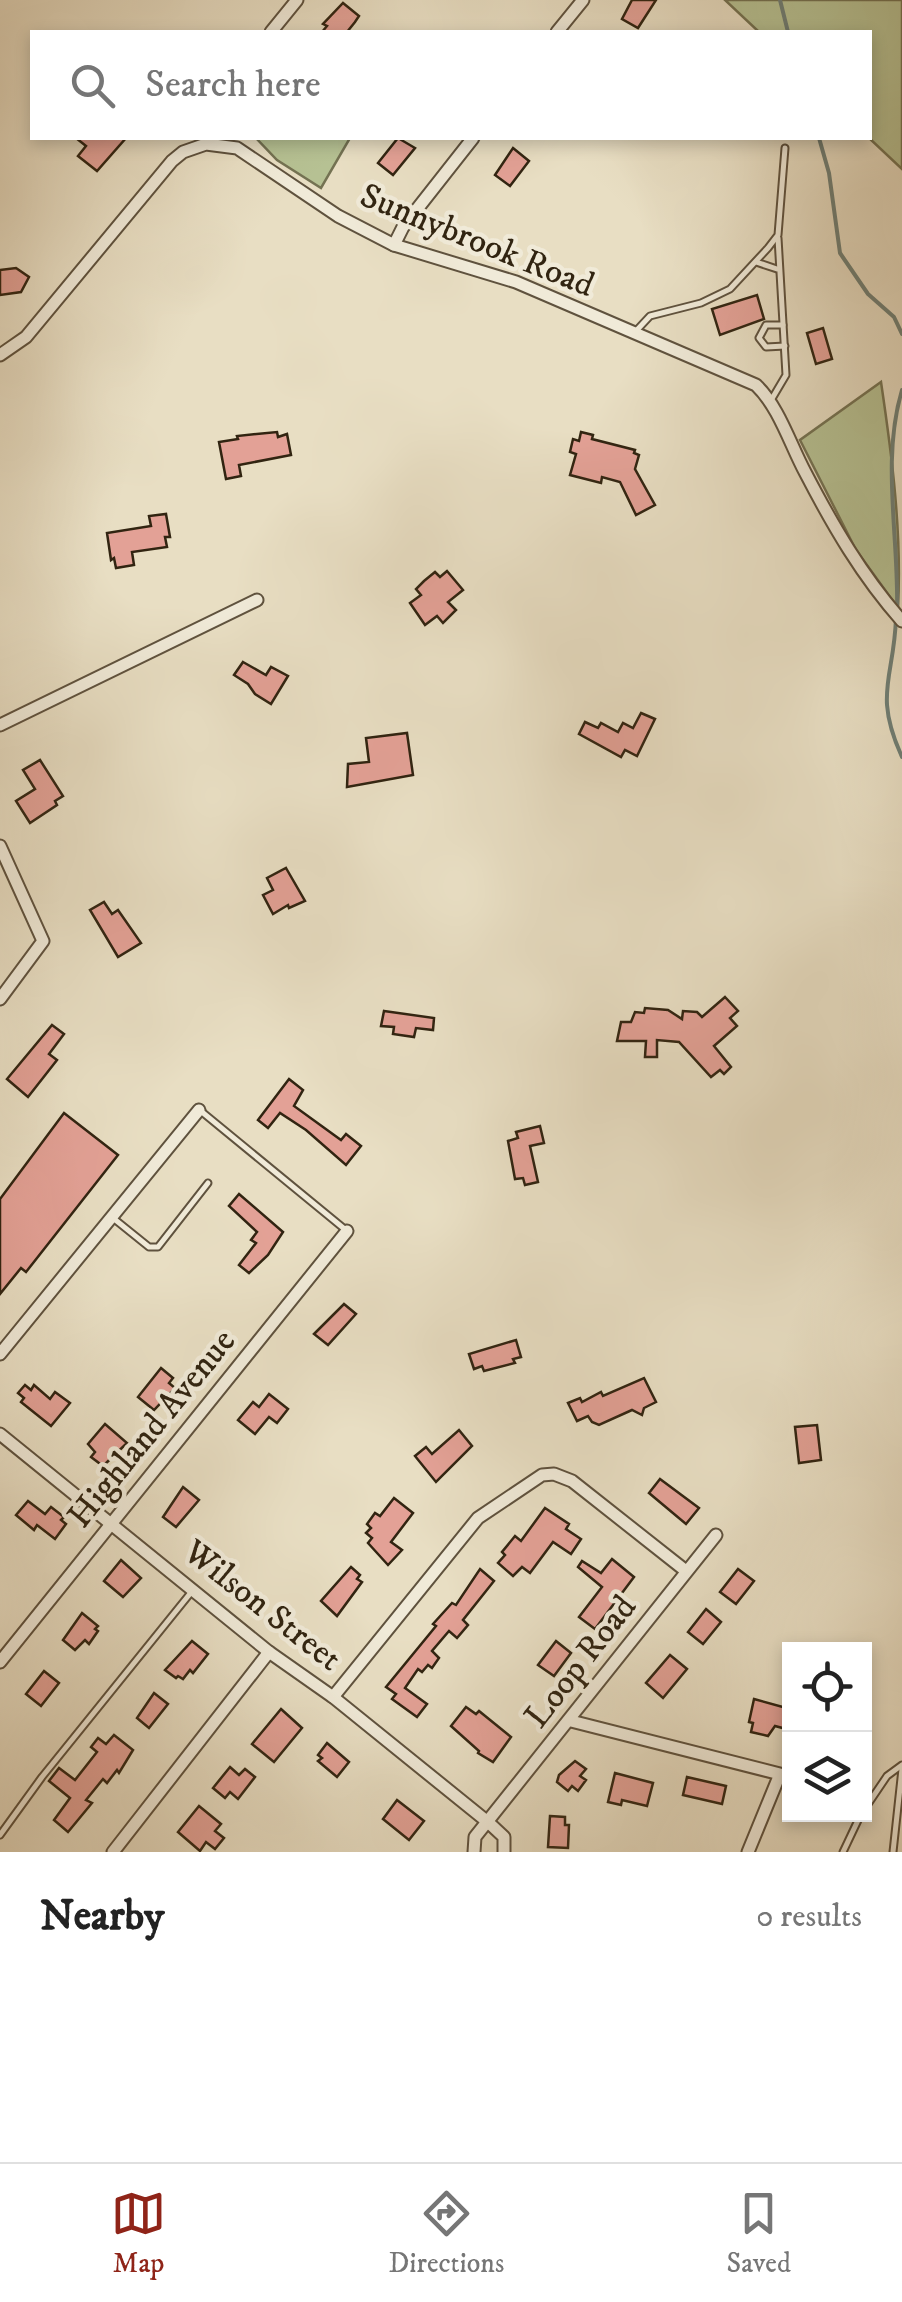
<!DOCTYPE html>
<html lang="en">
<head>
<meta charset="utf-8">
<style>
  body { margin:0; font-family:"IM FELL DW Pica",serif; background:#f2f2f2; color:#222 }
  .controls { position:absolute; right:30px; bottom:30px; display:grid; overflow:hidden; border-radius:0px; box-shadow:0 5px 15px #0003 }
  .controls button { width:90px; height:90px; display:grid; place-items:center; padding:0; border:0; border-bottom:2px solid #e0e0e0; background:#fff; color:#222; font:50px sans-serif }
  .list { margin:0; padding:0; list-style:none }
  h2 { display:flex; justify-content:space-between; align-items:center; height:130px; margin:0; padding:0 40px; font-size:42px }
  h2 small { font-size:32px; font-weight:400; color:#767676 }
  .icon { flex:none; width:55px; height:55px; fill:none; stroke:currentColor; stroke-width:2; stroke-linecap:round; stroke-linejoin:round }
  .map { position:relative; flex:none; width:902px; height:1852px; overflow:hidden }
  .search { position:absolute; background:#fff; box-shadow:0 5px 15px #0003; left:30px; right:30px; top:30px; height:110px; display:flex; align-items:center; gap:25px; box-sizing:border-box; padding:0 35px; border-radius:0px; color:#767676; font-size:38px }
  .sheet { height:310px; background:#fff }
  nav { display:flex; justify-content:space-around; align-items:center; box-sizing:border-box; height:140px; border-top:2px solid #e0e0e0; background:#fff; font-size:28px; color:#767676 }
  nav a { display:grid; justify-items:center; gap:5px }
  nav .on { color:#8f2418 }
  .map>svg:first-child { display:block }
  .green { fill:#b6c193; stroke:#747252; stroke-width:2.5 }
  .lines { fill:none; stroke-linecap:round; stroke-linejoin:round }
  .stream { stroke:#6f7f76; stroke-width:4 }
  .building { fill:#e3a196; stroke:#312411; stroke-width:2.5 }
  .service-casing { stroke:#5f523e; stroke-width:9 }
  .minor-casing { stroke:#5f523e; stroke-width:15 }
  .service { stroke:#f0ead8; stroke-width:5 }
  .minor { stroke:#f0ead8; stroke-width:11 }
  .labels { text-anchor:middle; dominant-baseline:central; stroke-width:9; stroke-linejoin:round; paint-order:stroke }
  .street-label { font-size:35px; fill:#312411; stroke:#f0ead8 }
</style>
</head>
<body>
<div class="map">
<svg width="902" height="1852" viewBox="0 0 902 1852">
  <rect width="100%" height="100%" fill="#e8dec3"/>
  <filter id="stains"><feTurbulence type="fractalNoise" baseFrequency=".002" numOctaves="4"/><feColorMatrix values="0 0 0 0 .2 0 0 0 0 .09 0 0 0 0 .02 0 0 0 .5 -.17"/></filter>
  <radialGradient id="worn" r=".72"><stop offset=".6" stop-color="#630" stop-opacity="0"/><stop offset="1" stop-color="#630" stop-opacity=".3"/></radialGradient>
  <!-- green -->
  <g class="green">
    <polygon points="725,0 902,0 902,169 869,138 870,32 759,32"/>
    <polygon points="256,138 350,138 321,188 277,160"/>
    <path d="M881,382C892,456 902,532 898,608L856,550L800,440Z"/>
  </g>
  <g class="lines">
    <!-- stream -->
    <g class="stream">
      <polyline points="780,0 788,32"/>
      <polyline points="819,138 829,173 840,253 868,294 894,317 902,334"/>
      <path d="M897,609C899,537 881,460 902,390"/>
      <path d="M896,618C894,679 873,693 902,757"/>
    </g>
  </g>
  <!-- building -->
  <g class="building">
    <polygon points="632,0 656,0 638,28 622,19"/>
    <polygon points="343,3 359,16 355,22 347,32 322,32 327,26 323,24"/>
    <polygon points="76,138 126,138 97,171 78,156 86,146"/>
    <polygon points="398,138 415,148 393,175 378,163"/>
    <polygon points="513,148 529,161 510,186 495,175"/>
    <polygon points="16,268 29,277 21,292 0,295 0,270"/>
    <polygon points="757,295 764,319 720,335 712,309"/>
    <polygon points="823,328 832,359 816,364 807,333"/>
    <polygon points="277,432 278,437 287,434 291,455 239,465 241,476 226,479 219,442 238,439 237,436"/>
    <polygon points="581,432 593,435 592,439 635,450 634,453 639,455 635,469 655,505 636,515 620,482 602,477 601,483 570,475 576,454 570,452 573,439 579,441"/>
    <polygon points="166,514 170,537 165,537 167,547 132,552 134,565 116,568 114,558 111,560 107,533 151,526 149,516"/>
    <polygon points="447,571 463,590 448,602 456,610 443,623 437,616 425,625 410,603 421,595 416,589 424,581 435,572 440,577"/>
    <polygon points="243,662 266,675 271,667 288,676 271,704 255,694 248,684 234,675"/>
    <polygon points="641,713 655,719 637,756 625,750 621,757 579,734 585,722 598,728 601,723 618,732 623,723 633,728"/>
    <polygon points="407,733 413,775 347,787 348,764 369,762 366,738"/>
    <polygon points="40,760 63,796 55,801 57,805 30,823 16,801 35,789 23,770"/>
    <polygon points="286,868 305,901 289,908 288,905 273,914 263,895 273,890 267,878"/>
    <polygon points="104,902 112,914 118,910 141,943 118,957 90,910"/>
    <polygon points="725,997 738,1011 730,1018 737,1026 714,1046 731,1067 724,1074 720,1070 711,1077 679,1042 657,1040 657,1057 645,1057 646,1041 617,1041 621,1022 631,1022 635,1012 644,1013 645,1008 668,1010 682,1019 683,1011 697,1012 702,1017"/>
    <polygon points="384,1011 434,1018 433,1030 416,1028 414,1037 393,1034 394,1027 381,1026"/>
    <polygon points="52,1025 64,1034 49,1054 57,1060 28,1097 7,1079"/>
    <polygon points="289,1079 303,1090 294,1106 341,1140 346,1134 361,1146 346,1165 306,1130 280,1113 268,1128 258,1120"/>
    <polygon points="64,1113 118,1155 26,1272 21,1268 0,1294 0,1199"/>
    <polygon points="540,1126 544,1143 530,1146 538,1182 525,1185 523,1178 515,1179 508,1141 518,1138 516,1132"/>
    <polygon points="239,1194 283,1232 268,1255 249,1273 239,1265 256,1243 251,1240 257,1232 229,1206"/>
    <polygon points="344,1304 356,1314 328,1345 314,1334"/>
    <polygon points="516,1340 521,1357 513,1359 515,1363 484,1371 482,1366 474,1369 469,1354"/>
    <polygon points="161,1368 173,1378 169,1383 175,1388 154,1410 138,1397"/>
    <polygon points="644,1378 656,1402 644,1408 642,1415 632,1410 599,1425 592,1422 588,1416 577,1421 568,1403 580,1398 582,1402 601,1392 603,1396"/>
    <polygon points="25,1385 31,1390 34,1385 50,1399 55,1392 70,1403 51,1426 21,1402 24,1398 18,1393"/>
    <polygon points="269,1394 288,1409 277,1423 269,1417 255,1434 238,1420 253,1402 259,1407"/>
    <polygon points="105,1424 127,1443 103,1466 91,1457 95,1452 88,1444"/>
    <polygon points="817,1425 821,1460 799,1463 795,1427"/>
    <polygon points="459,1430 472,1446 436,1482 415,1456 426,1447 432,1454"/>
    <polygon points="660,1479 699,1508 686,1524 649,1493"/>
    <polygon points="183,1487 199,1500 176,1527 163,1517"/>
    <polygon points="394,1498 413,1513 391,1542 402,1550 388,1565 368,1543 372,1538 366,1533 371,1528 367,1524 375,1513 380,1516"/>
    <polygon points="28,1501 45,1514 51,1507 64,1517 61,1520 66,1524 55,1539 37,1525 34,1530 16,1515"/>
    <polygon points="545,1508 569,1524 566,1529 581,1539 571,1554 553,1542 530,1573 522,1567 513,1576 498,1563 505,1555 502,1552 515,1536 521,1541"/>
    <polygon points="612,1559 634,1577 595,1629 579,1617 602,1587 578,1567 582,1561 601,1573"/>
    <polygon points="121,1560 141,1578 123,1597 104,1581"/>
    <polygon points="351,1567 360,1575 357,1579 362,1582 337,1616 321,1601"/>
    <polygon points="480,1569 494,1581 463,1620 468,1625 457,1638 449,1631 432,1651 439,1658 432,1668 428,1665 422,1672 418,1669 405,1688 427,1704 417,1717 392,1699 396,1694 386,1687 436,1626 433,1624 452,1603 456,1605"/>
    <polygon points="738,1569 754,1581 736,1604 720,1592"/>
    <polygon points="706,1609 721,1622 703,1644 688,1632"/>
    <polygon points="82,1613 98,1626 95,1629 98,1631 89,1644 85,1640 75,1650 63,1640"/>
    <polygon points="192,1641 208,1654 193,1673 190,1670 183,1679 178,1676 176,1678 165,1670"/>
    <polygon points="556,1641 571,1653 554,1676 538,1665"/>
    <polygon points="670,1655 687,1669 663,1698 646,1683"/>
    <polygon points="44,1671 59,1683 41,1706 26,1694"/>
    <polygon points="154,1693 168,1704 149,1728 137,1718"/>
    <polygon points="754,1699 790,1709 790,1730 775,1726 768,1736 751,1732 753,1723 749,1722"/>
    <polygon points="466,1707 476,1714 479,1711 511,1737 493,1762 478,1753 479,1751 451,1726"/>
    <polygon points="281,1709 302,1728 274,1762 252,1744"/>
    <polygon points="114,1735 133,1750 119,1773 117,1770 107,1783 103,1779 86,1800 92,1803 68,1832 54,1820 70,1798 49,1781 59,1768 75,1780 97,1752 91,1747 98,1738 106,1744"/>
    <polygon points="327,1743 349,1762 337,1777 318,1761 322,1758 318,1755"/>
    <polygon points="575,1761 586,1769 580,1776 586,1780 578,1791 572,1786 568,1791 557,1782 559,1775"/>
    <polygon points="230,1767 239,1775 245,1769 255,1777 238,1799 230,1792 225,1798 213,1788"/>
    <polygon points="615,1773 653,1783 647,1806 622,1800 621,1805 608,1802"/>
    <polygon points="687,1777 726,1786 722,1804 683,1795"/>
    <polygon points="397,1800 424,1821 409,1840 383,1819"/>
    <polygon points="199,1806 221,1824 215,1831 224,1838 215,1849 206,1842 200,1851 178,1832"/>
    <polygon points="550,1816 565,1817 565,1825 569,1825 568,1848 548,1847"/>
  </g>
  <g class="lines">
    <!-- service casing -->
    <g class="service-casing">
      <g id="service">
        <polyline points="756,262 777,269"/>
        <polyline points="783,325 766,325 759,338 766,347 785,346"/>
        <polyline points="636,331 650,316 701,303 730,289 768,248 778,235 785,148"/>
        <polyline points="770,402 786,375 778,238"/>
        <polyline points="202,1112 347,1231"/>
        <polyline points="113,1218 149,1247 158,1247 208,1183"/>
        <polyline points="864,1810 887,1776 902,1765"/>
        <polyline points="0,1835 42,1777 193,1590"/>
        <polyline points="843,1852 861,1814"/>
        <polyline points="893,1852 902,1769"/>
      </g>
    </g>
    <!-- minor casing -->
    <g class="minor-casing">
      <g id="minor">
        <polyline points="271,32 297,0"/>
        <polyline points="557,32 583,0"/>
        <polyline points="394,245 403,227 473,138"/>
        <path d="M0,355L26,337L172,161L183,152L206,144L237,148L338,216L394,245L516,282L756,385C779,407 790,444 805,472C833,526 862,576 902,621"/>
        <polyline points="0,725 257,600"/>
        <polyline points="0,846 43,941 0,999"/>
        <polyline points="0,1354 199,1110"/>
        <polyline points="0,1434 269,1652 333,1697 489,1823 504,1837 504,1852"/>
        <polyline points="0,1662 347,1231"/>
        <polyline points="333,1697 478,1518 542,1475 554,1474 572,1481 686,1571"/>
        <polyline points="571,1721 780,1774 748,1852"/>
        <polyline points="113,1852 269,1652"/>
        <polyline points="474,1852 475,1837 716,1535"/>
      </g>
    </g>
    <!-- service -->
    <use href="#service" class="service"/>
    <!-- minor -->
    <use href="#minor" class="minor"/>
  </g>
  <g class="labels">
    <!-- street labels -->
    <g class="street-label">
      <text transform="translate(477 241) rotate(22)">Sunnybrook Road</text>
      <text transform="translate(152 1429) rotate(-51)">Highland Avenue</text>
      <text transform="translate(262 1606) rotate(38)">Wilson Street</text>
      <text transform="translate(581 1662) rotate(-52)">Loop Road</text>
    </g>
  </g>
  <rect width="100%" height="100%" filter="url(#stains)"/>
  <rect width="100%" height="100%" fill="url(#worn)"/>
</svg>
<div class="controls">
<button><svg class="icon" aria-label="locate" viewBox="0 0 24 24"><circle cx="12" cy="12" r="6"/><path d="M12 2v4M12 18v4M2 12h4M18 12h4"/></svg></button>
<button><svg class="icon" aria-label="layers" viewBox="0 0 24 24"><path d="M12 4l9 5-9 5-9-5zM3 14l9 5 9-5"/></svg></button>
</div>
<div class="search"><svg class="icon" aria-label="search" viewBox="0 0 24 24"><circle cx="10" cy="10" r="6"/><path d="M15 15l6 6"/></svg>Search here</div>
</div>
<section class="sheet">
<h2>Nearby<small>0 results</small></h2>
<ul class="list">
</ul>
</section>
<nav>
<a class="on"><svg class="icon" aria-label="map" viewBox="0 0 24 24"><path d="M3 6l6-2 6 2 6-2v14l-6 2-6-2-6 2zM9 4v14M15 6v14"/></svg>Map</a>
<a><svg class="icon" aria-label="directions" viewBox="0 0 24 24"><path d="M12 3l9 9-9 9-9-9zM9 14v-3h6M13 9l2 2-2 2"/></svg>Directions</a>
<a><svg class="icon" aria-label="saved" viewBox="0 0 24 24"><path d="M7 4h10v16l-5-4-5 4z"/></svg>Saved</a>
</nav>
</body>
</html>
